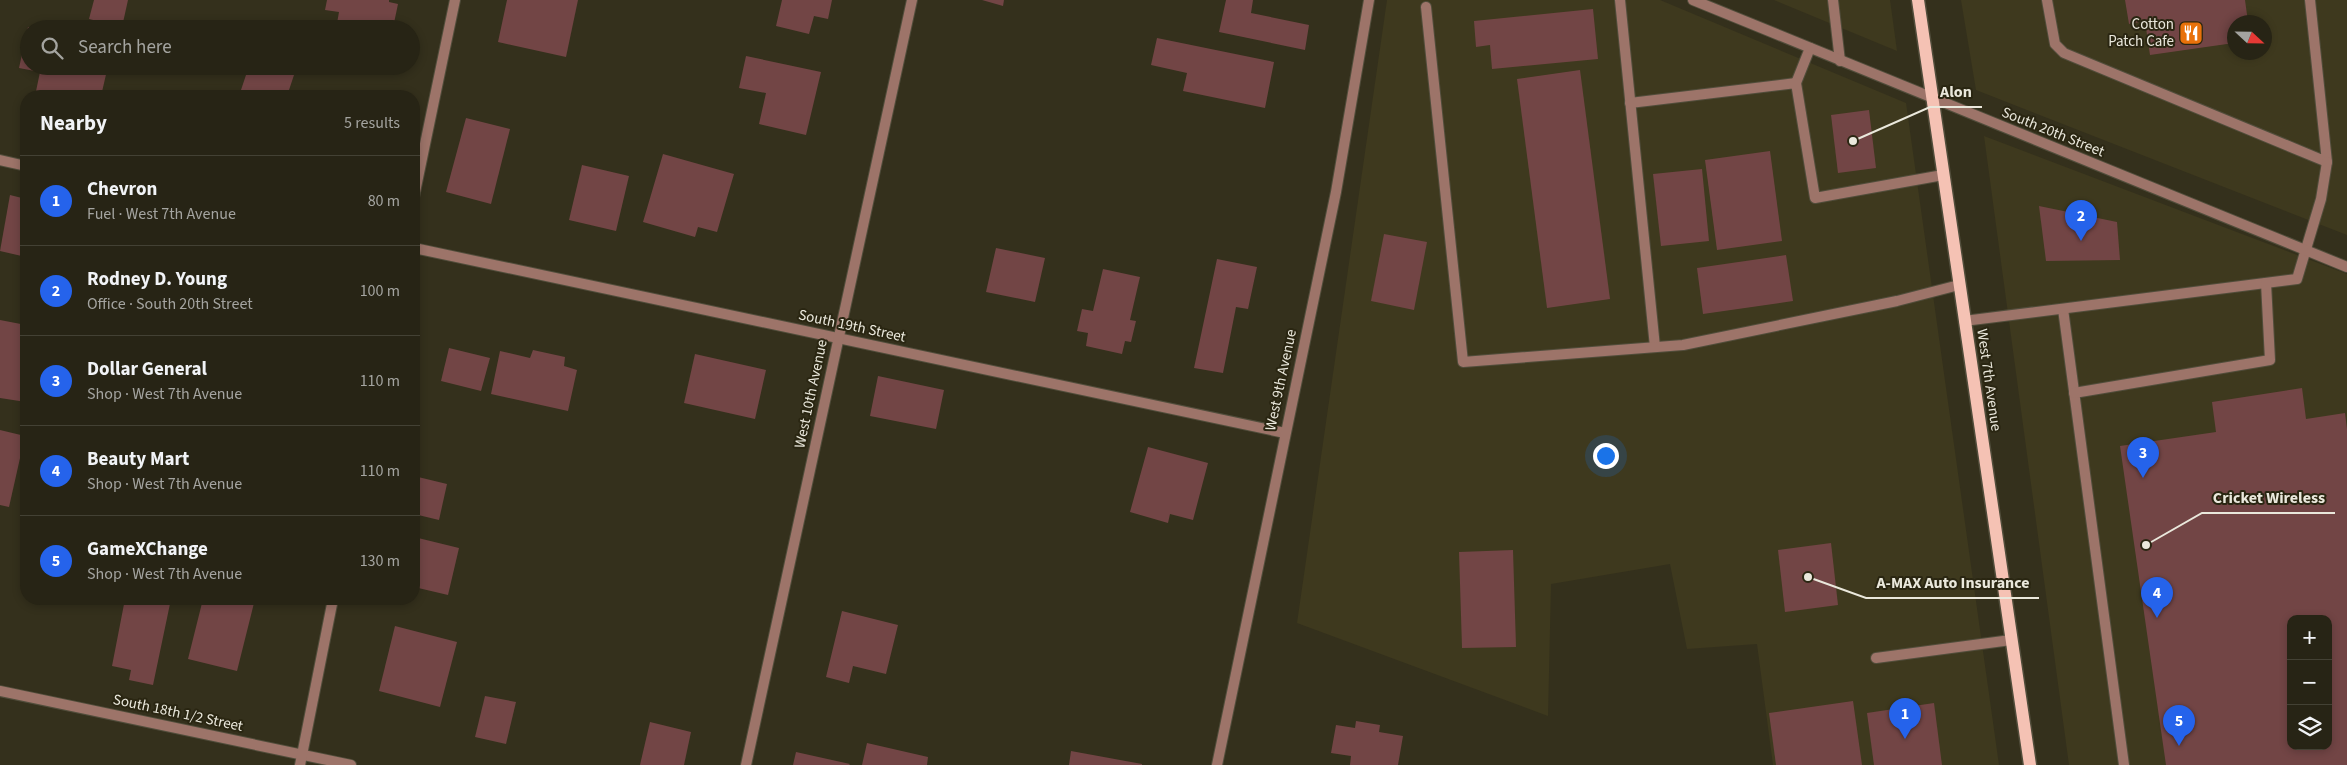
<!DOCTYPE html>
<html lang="en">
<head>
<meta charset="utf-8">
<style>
  body { margin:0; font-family:"Source Sans 3",sans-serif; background:#333022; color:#f1f3f6 }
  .controls { position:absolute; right:15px; bottom:15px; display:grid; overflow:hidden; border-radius:10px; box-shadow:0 2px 8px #0003 }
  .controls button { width:45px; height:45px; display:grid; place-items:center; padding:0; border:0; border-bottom:1px solid #434134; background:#272415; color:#f1f3f6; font:25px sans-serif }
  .compass { position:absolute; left:2227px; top:15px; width:45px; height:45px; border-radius:50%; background:#272415; box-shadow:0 2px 8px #0003; rotate:112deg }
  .you { position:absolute; left:1605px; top:455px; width:18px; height:18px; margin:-12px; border:4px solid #fff; border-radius:50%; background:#1a73e8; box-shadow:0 0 0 8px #1a73e833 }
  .badge { display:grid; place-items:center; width:32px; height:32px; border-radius:50%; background:#2563eb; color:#fff; font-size:16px; font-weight:700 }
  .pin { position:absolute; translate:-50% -41px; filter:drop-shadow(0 1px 2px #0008) }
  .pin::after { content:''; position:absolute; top:26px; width:18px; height:15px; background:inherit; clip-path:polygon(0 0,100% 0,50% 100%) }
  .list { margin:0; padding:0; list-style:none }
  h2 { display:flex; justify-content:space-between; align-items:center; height:65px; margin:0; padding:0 20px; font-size:21px }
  h2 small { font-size:16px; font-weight:400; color:#a4a4a0 }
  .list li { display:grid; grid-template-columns:32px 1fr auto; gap:15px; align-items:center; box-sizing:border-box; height:90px; padding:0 20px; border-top:1px solid #434134 }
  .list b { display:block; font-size:19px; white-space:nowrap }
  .list p { margin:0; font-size:16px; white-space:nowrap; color:#a4a4a0 }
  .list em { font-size:16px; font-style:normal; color:#a4a4a0 }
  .icon { flex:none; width:28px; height:28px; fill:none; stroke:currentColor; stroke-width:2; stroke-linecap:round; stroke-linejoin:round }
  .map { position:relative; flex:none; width:2347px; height:765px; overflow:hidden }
  .search { position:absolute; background:#272415; box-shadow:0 2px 8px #0003; left:20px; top:20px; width:400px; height:55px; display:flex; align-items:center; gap:12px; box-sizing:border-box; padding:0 18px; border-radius:28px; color:#a4a4a0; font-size:19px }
  .panel { position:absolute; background:#272415; box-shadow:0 2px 8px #0003; left:20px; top:90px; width:400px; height:515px; border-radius:20px }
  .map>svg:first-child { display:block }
  .built { fill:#3e391e; fill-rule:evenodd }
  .building { fill:#724545; fill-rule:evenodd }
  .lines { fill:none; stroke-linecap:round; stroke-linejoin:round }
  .service-casing { stroke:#514d3b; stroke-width:12 }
  .minor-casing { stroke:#514d3b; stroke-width:12 }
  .primary-casing { stroke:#514d3b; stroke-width:15 }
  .service { stroke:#9d7469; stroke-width:10 }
  .minor { stroke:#9d7469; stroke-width:10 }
  .primary { stroke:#f5c2b4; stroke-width:12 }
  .labels { text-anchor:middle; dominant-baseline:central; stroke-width:4; stroke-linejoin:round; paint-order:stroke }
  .poi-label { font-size:15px; fill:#eae8dc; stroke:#2a2612; text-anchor:end }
  .street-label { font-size:15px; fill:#eae8dc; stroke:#2a2612 }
  .leader { fill:none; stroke:#eae8dc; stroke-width:2 }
  .callout-dot { fill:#eae8dc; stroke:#2a2612; stroke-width:2 }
  .callout-label { font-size:16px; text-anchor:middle; font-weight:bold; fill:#eae8dc; stroke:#2a2612; stroke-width:4; stroke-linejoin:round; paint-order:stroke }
</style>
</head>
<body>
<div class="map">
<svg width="2347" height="765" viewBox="0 0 2347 765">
  <rect width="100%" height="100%" fill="#34301c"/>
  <!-- built -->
  <g class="built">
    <polygon points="1387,0 1660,0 1906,103 1999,765 1773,765 1757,644 1687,649 1670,564 1551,584 1548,716 1297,623"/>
    <polygon points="1774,0 1890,0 1897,51"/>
    <path d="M1961,0H2347V235L1976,90ZM2234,22H2264V52H2234Z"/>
    <path d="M1984,136L2347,274V765H2069ZM2291,619H2328V746H2291Z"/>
  </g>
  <!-- building -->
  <g class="building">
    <polygon points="94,0 128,0 122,27 89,19"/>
    <polygon points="327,0 389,0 389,2 398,4 394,23 385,21 384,29 336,29 339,12 325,10"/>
    <polygon points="507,0 578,0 566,57 498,42"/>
    <polygon points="782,0 832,0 828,19 814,16 809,34 776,26"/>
    <polygon points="982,0 1004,0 1003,6"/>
    <polygon points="1226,0 1253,0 1251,13 1309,25 1305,50 1219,32"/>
    <polygon points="2125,0 2245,0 2248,22 2234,22 2234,43 2150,55 2145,21 2129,24"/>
    <polygon points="1593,9 1598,59 1492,69 1490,45 1476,47 1474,21"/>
    <polygon points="28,27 34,28 29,29 29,66 108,66 101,96 35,96 40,72 19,68"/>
    <polygon points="1157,38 1274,62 1265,108 1183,91 1187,73 1151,65"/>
    <polygon points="746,56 821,72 806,135 759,124 766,93 739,88"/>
    <polygon points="249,66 288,66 296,69 287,96 239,96"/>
    <polygon points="1580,70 1610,299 1547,308 1517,79"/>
    <polygon points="1869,110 1876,168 1838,173 1831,115"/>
    <polygon points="466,118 510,129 491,204 446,192"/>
    <polygon points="1770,151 1782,241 1717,250 1705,160"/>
    <polygon points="663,154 734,174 717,232 698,227 695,237 643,222"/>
    <polygon points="582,165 629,176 616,231 569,220"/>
    <polygon points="1702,169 1709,241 1661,246 1653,174"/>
    <polygon points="10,195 26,199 26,257 0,251"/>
    <polygon points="2039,206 2117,222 2120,260 2046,261"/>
    <polygon points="1384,234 1427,242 1414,310 1371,301"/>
    <polygon points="996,248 1045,258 1035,302 986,292"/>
    <polygon points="1786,255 1793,301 1703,314 1697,268"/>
    <polygon points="1217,259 1257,267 1248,309 1236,307 1223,373 1194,368"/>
    <polygon points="1103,269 1140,277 1130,320 1136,321 1131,342 1125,341 1122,354 1086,346 1088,333 1077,331 1082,309 1093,311"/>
    <polygon points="0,320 26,325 26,402 0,398"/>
    <polygon points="449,348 490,358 481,391 441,381"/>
    <polygon points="533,350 565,357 564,366 577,370 568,411 491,394 500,351 530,358"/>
    <polygon points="695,354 766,370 755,419 684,403"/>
    <polygon points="878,376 944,390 936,429 870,416"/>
    <path d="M2302,388L2306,419L2345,413L2347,429V765H2166L2120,446L2216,432L2212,402ZM2291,619H2328V746H2291Z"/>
    <polygon points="0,430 25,436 9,507 0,505"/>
    <polygon points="1148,447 1208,463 1193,520 1170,514 1168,523 1130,512"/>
    <polygon points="414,476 447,484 439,520 414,514"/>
    <polygon points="414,537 459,548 448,595 414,587"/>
    <polygon points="1831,543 1838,605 1785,612 1778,550"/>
    <polygon points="1513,550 1516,647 1462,648 1459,552"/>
    <polygon points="125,599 171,599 153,685 129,680 131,670 112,666"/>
    <polygon points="203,599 255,599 237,671 188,659"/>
    <polygon points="842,611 898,625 886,674 853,666 849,683 826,677"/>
    <polygon points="395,626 457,642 440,707 379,691"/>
    <polygon points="485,696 516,702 506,744 475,737"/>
    <polygon points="1853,701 1862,765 1776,765 1769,713"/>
    <polygon points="1934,703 1942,765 1874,765 1867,713"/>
    <polygon points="1356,721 1380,725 1379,732 1403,736 1398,765 1350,765 1351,756 1331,753 1336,725 1355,728"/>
    <polygon points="650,722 691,732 684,765 640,765"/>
    <polygon points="867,743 928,757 927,765 862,765"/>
    <polygon points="1071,751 1142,764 1142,765 1069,765"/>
    <polygon points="796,752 850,764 849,765 793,765"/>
  </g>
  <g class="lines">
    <!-- service casing -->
    <g class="service-casing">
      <g id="service">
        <polyline points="1620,0 1655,347"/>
        <polyline points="1833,0 1840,61"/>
        <polyline points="2047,0 2055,44 2064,53 2327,162 2310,0"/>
        <polyline points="1426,7 1463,362 1683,345 1897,301 1959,285"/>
        <polyline points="1796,83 1810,48"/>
        <polyline points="1630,103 1796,83 1815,198 1943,175"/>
        <polyline points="2063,309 2124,765"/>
        <polyline points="1964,321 2297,279 2321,199 2327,162"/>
        <polyline points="2074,393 2270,360 2266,283"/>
        <polyline points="1876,658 2011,640"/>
      </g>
    </g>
    <!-- minor casing -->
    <g class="minor-casing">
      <g id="minor">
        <polyline points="1693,0 2347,267"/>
        <polyline points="0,160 26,166"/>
        <polyline points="414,197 455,0"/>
        <polyline points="414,248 1285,433"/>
        <polyline points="0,691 351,765"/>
        <polyline points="300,765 333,599"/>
        <polyline points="746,765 912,0"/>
        <polyline points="1217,765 1336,192 1369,0"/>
      </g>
    </g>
    <!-- primary casing -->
    <g class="primary-casing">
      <polyline id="primary" points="1918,0 2030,765"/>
    </g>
    <!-- service -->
    <use href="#service" class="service"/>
    <!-- minor -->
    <use href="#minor" class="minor"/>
    <!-- primary -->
    <use href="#primary" class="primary"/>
  </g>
  <!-- icons -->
  <defs>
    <g id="restaurant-square" transform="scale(1.25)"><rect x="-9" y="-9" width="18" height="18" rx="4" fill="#e8710a" stroke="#2a2612"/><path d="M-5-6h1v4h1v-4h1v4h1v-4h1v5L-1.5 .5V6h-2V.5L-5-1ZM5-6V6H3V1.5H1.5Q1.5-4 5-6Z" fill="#fff"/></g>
  </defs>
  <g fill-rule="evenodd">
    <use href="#restaurant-square" x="2191" y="33"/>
  </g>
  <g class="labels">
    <!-- poi labels -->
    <g class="poi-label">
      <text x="2174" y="24">Cotton<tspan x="2174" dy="17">Patch Cafe</tspan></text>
    </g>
    <!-- street labels -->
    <g class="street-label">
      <text transform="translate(2053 132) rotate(22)">South 20th Street</text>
      <text transform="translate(852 326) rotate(12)">South 19th Street</text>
      <text transform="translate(1281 380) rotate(-78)">West 9th Avenue</text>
      <text transform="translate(1989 380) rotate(82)">West 7th Avenue</text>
      <text transform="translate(811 394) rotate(-78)">West 10th Avenue</text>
      <text transform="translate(178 713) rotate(12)">South 18th 1/2 Street</text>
    </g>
  </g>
  <!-- callouts -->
  <path class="leader" d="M1853 141L1930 107H1982M2146 545L2202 513H2335M1808 577L1866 598H2039"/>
  <g class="callout-dot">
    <circle cx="1853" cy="141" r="5"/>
    <circle cx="2146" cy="545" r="5"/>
    <circle cx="1808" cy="577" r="5"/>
  </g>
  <g class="callout-label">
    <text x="1956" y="97">Alon</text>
    <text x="2269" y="503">Cricket Wireless</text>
    <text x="1953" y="588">A-MAX Auto Insurance</text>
  </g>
</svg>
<div class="controls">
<button>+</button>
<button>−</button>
<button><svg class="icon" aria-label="layers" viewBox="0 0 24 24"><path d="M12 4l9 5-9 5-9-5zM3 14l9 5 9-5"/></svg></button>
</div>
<svg class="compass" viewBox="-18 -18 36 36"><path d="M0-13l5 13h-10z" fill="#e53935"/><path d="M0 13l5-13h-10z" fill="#a4a4a0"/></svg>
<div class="you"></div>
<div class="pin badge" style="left:1905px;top:739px">1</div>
<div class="pin badge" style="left:2081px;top:241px">2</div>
<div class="pin badge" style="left:2143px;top:478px">3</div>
<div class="pin badge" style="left:2157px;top:618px">4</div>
<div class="pin badge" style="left:2179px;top:746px">5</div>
<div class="search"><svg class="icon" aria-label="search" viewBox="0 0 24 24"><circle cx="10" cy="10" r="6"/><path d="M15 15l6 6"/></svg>Search here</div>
<section class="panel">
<h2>Nearby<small>5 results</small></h2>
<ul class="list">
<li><span class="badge">1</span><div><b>Chevron</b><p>Fuel · West 7th Avenue</p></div><em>80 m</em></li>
<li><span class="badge">2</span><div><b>Rodney D. Young</b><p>Office · South 20th Street</p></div><em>100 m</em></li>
<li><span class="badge">3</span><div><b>Dollar General</b><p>Shop · West 7th Avenue</p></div><em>110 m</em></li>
<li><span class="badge">4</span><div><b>Beauty Mart</b><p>Shop · West 7th Avenue</p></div><em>110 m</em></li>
<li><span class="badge">5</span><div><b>GameXChange</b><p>Shop · West 7th Avenue</p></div><em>130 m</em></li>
</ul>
</section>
</div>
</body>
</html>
